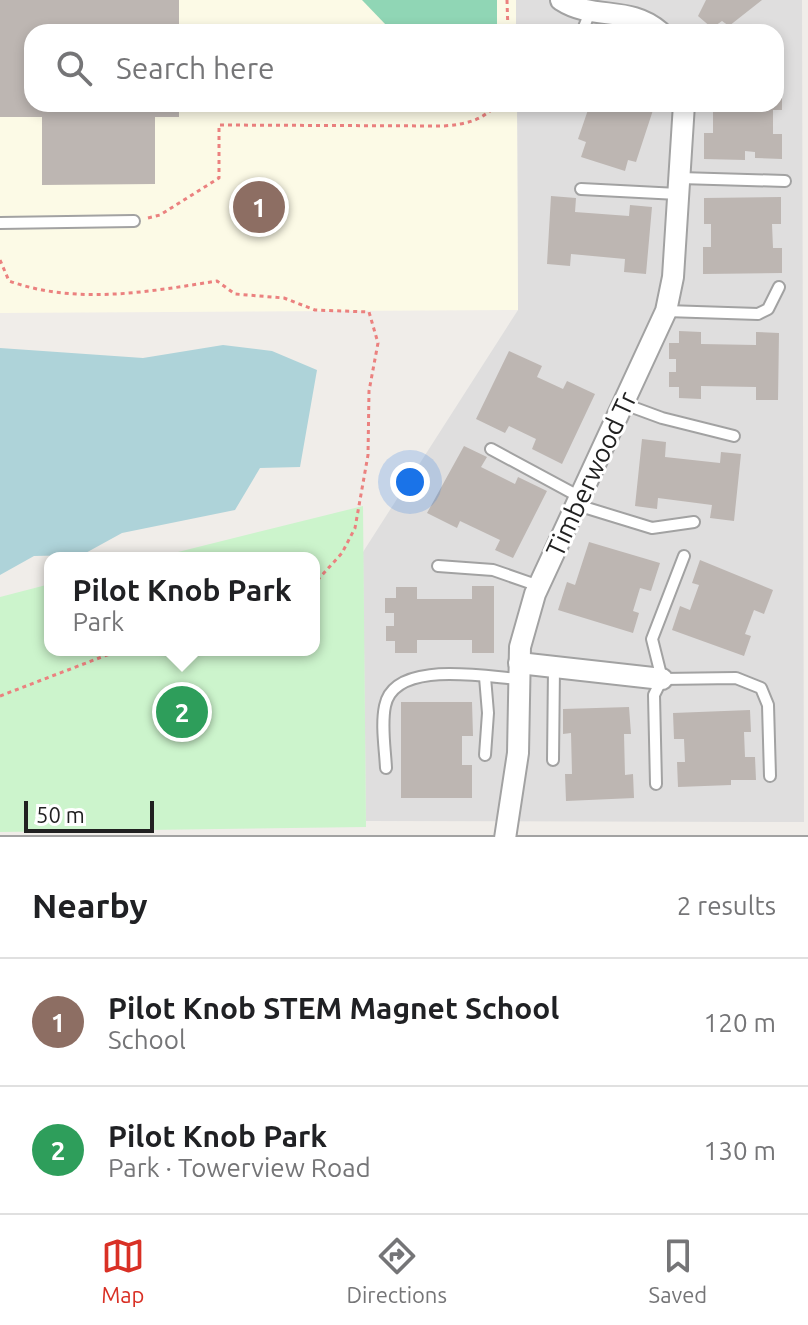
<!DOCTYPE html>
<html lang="en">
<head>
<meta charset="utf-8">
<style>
  body { margin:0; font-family:Ubuntu,sans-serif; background:#f2f2f2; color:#202124 }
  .scale { position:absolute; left:24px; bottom:20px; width:130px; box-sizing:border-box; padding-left:8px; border:4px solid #212121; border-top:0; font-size:22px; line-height:28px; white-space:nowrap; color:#212121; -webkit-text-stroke:6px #fff; paint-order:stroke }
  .you { position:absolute; left:410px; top:482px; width:28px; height:28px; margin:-20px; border:6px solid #fff; border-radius:50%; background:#1a73e8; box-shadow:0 0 0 12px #1a73e833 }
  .badge { display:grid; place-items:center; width:52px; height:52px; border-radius:50%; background:#d93025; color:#fff; font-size:26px; font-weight:700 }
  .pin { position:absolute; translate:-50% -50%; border:4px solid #fff; box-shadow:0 2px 8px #0006 }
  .popup { position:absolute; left:44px; top:552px; width:276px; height:104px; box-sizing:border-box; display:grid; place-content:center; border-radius:16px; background:#fff; filter:drop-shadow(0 2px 6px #0005); font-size:26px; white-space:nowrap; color:#757577 }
  .popup b { font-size:30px; color:#202124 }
  .popup::after { content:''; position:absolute; left:50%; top:100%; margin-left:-16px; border:16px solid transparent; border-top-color:#fff }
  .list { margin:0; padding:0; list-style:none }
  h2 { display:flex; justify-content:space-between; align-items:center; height:104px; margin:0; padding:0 32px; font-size:34px }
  h2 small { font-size:26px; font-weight:400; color:#757577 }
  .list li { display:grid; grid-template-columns:52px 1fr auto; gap:24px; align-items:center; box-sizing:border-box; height:128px; padding:0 32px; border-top:2px solid #e0e0e0 }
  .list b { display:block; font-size:30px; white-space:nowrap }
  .list p { margin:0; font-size:26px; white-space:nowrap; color:#757577 }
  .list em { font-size:26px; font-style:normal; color:#757577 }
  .icon { flex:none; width:44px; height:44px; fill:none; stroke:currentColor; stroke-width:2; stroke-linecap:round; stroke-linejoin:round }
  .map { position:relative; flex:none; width:808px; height:853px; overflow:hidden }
  .search { position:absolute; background:#fff; box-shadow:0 4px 12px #0003; left:24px; right:24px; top:24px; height:88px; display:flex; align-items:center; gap:20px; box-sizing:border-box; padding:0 28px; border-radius:24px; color:#757577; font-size:30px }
  .sheet { height:360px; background:#fff }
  nav { display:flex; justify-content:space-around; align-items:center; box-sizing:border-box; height:112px; border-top:2px solid #e0e0e0; background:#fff; font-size:22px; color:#757577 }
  nav a { display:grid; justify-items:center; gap:4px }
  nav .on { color:#d93025 }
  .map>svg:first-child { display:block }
  .residential { fill:#dfdede }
  .education { fill:#fcfae6 }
  .park { fill:#ccf4cc }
  .pitch { fill:#90d6b5 }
  .water { fill:#aed3d9 }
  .building { fill:#bdb6b2 }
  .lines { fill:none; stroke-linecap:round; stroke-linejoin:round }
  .lane-casing { stroke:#a2a2a2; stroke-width:14 }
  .street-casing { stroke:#a2a2a2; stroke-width:24 }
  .path { stroke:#eb817f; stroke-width:3; stroke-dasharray:4 4; stroke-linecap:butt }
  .lane { stroke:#fff; stroke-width:10 }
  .street { stroke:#fff; stroke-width:20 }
  .labels { text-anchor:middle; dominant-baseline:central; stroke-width:6; stroke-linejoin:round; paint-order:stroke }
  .street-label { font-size:26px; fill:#212121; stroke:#fff }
</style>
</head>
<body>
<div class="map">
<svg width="808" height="853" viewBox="0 0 808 853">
  <rect width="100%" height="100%" fill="#f0ede9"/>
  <!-- residential -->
  <polygon class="residential" points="516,0 802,0 804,822 366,821 363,552 518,310 517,104 776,104 776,32 516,32"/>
  <!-- education -->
  <polygon class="education" points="0,0 516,0 516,32 32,32 32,104 517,104 518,310 0,313"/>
  <!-- park -->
  <polygon class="park" points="363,506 366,827 0,832 0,597 50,584 50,650 314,650 314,558 154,558"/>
  <!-- pitch -->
  <polygon class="pitch" points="362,0 497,0 497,32 399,32 387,26"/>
  <!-- water -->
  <polygon class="water" points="223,345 272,351 317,370 300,467 260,468 235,510 122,533 82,555 34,556 0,575 0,348 143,358"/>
  <!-- building -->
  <g class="building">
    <polygon points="0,0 179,0 179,32 32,32 32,104 179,104 179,117 155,117 155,184 42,185 42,117 0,117"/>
    <polygon points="706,0 762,0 729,26 722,21 712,28 698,16"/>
    <polygon points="776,83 782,83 782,110 773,110 773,134 782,134 782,159 755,158 755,152 745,151 745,160 704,159 704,133 713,133 713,109 704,109 704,104 776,104"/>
    <polygon points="590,104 655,104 636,162 628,160 625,171 581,157 586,142 578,139"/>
    <polygon points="551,196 576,198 575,212 629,216 630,205 652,207 646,274 624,272 625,259 571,254 570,266 547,264"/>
    <polygon points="781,197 781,224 772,224 773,248 782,248 782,273 703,274 703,247 711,247 711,224 704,224 704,198"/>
    <polygon points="679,331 701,332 701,344 756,345 756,332 779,333 778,400 756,400 756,387 701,386 701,399 679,398 679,387 669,387 669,372 676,372 676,359 669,359 669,343 679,343"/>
    <polygon points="509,351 542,366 537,377 563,389 567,381 595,394 562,464 532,449 536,439 509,426 505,433 476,419"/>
    <polygon points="642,439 666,442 665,457 720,463 721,452 741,454 734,521 710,518 712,505 658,498 657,509 635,506"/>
    <polygon points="464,446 487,457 481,467 515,484 518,477 547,491 513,558 495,550 500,540 460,521 457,528 427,513"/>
    <polygon points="589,542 660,563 651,591 640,588 633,611 639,613 633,633 558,610 567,582 575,585"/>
    <polygon points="700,560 773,590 764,614 754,610 745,634 751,636 744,656 672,630 680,606 690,610 699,585 692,583"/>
    <polygon points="472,586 494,586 494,653 472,653 472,640 417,640 417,653 395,653 395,641 386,641 386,626 394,626 394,613 385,613 385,598 396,598 396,587 417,587 417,599 472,599"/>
    <polygon points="401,702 472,702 473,736 462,736 462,765 472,765 472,798 401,798"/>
    <polygon points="629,707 631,734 624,734 625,775 633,774 634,798 566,801 565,774 572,774 571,733 563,734 563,709"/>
    <polygon points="750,710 751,732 744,732 745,757 755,757 756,780 731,780 731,785 678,787 677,762 685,762 684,739 674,739 673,713"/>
  </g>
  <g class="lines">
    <!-- lane casing -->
    <g class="lane-casing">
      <g id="lane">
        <polyline points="582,32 590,12"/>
        <polyline points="680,178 785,181"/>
        <polyline points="581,189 678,194"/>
        <polyline points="0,223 134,221"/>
        <polyline points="666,311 758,314 768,309 779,287"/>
        <polyline points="624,404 662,418 734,436"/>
        <polyline points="491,449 580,497"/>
        <polyline points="577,505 652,528 694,522"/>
        <polyline points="438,566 493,570 539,586"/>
        <polyline points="662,679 736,678 761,688 768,705 770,776"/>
        <polyline points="485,755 488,713 485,677"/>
        <polyline points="553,760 554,668"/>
        <path d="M386,768C385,748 381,725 385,706C394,659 485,677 519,679"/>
        <polyline points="656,784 654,695 662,679 652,639 684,556"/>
      </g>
    </g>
    <!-- street casing -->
    <g class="street-casing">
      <g id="street">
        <path d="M561,0C593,21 630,5 660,32"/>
        <polyline points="519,663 662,679"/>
        <polyline points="504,845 518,753 520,647 535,594 666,311 673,277 684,104"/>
        <polyline points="0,847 808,847"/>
      </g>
    </g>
    <!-- path -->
    <g class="path">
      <polyline points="507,0 508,32"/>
      <path d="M148,218L160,215L219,178V125L444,126C466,124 482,121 497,104"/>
      <path d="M0,260L9,281C76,305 148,292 217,281L235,294L284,298L315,310L369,312L378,343L369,391L368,455L355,528L342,553L314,584"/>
      <polyline points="0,696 120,650"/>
    </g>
    <!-- lane -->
    <use href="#lane" class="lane"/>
    <!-- street -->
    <use href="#street" class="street"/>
  </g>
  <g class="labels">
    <!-- street labels -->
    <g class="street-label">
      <text transform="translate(591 474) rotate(-65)">Timberwood Tr</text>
    </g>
  </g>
</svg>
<div class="scale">50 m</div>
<div class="you"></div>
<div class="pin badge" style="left:259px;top:207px;background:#8d6e63">1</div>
<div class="pin badge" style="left:182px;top:712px;background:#2e9e5b">2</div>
<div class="popup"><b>Pilot Knob Park</b>Park</div>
<div class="search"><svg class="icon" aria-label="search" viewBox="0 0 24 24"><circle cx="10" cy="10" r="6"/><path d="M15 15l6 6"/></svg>Search here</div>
</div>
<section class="sheet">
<h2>Nearby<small>2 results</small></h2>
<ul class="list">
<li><span class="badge" style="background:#8d6e63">1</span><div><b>Pilot Knob STEM Magnet School</b><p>School</p></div><em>120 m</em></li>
<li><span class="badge" style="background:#2e9e5b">2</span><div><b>Pilot Knob Park</b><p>Park · Towerview Road</p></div><em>130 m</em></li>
</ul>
</section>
<nav>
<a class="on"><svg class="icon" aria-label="map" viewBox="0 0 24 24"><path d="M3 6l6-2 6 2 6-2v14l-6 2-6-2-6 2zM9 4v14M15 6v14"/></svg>Map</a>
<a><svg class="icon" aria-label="directions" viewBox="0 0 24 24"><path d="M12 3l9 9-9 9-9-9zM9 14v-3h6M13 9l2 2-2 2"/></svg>Directions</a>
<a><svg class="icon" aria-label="saved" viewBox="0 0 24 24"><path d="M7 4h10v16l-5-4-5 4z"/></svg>Saved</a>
</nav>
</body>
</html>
